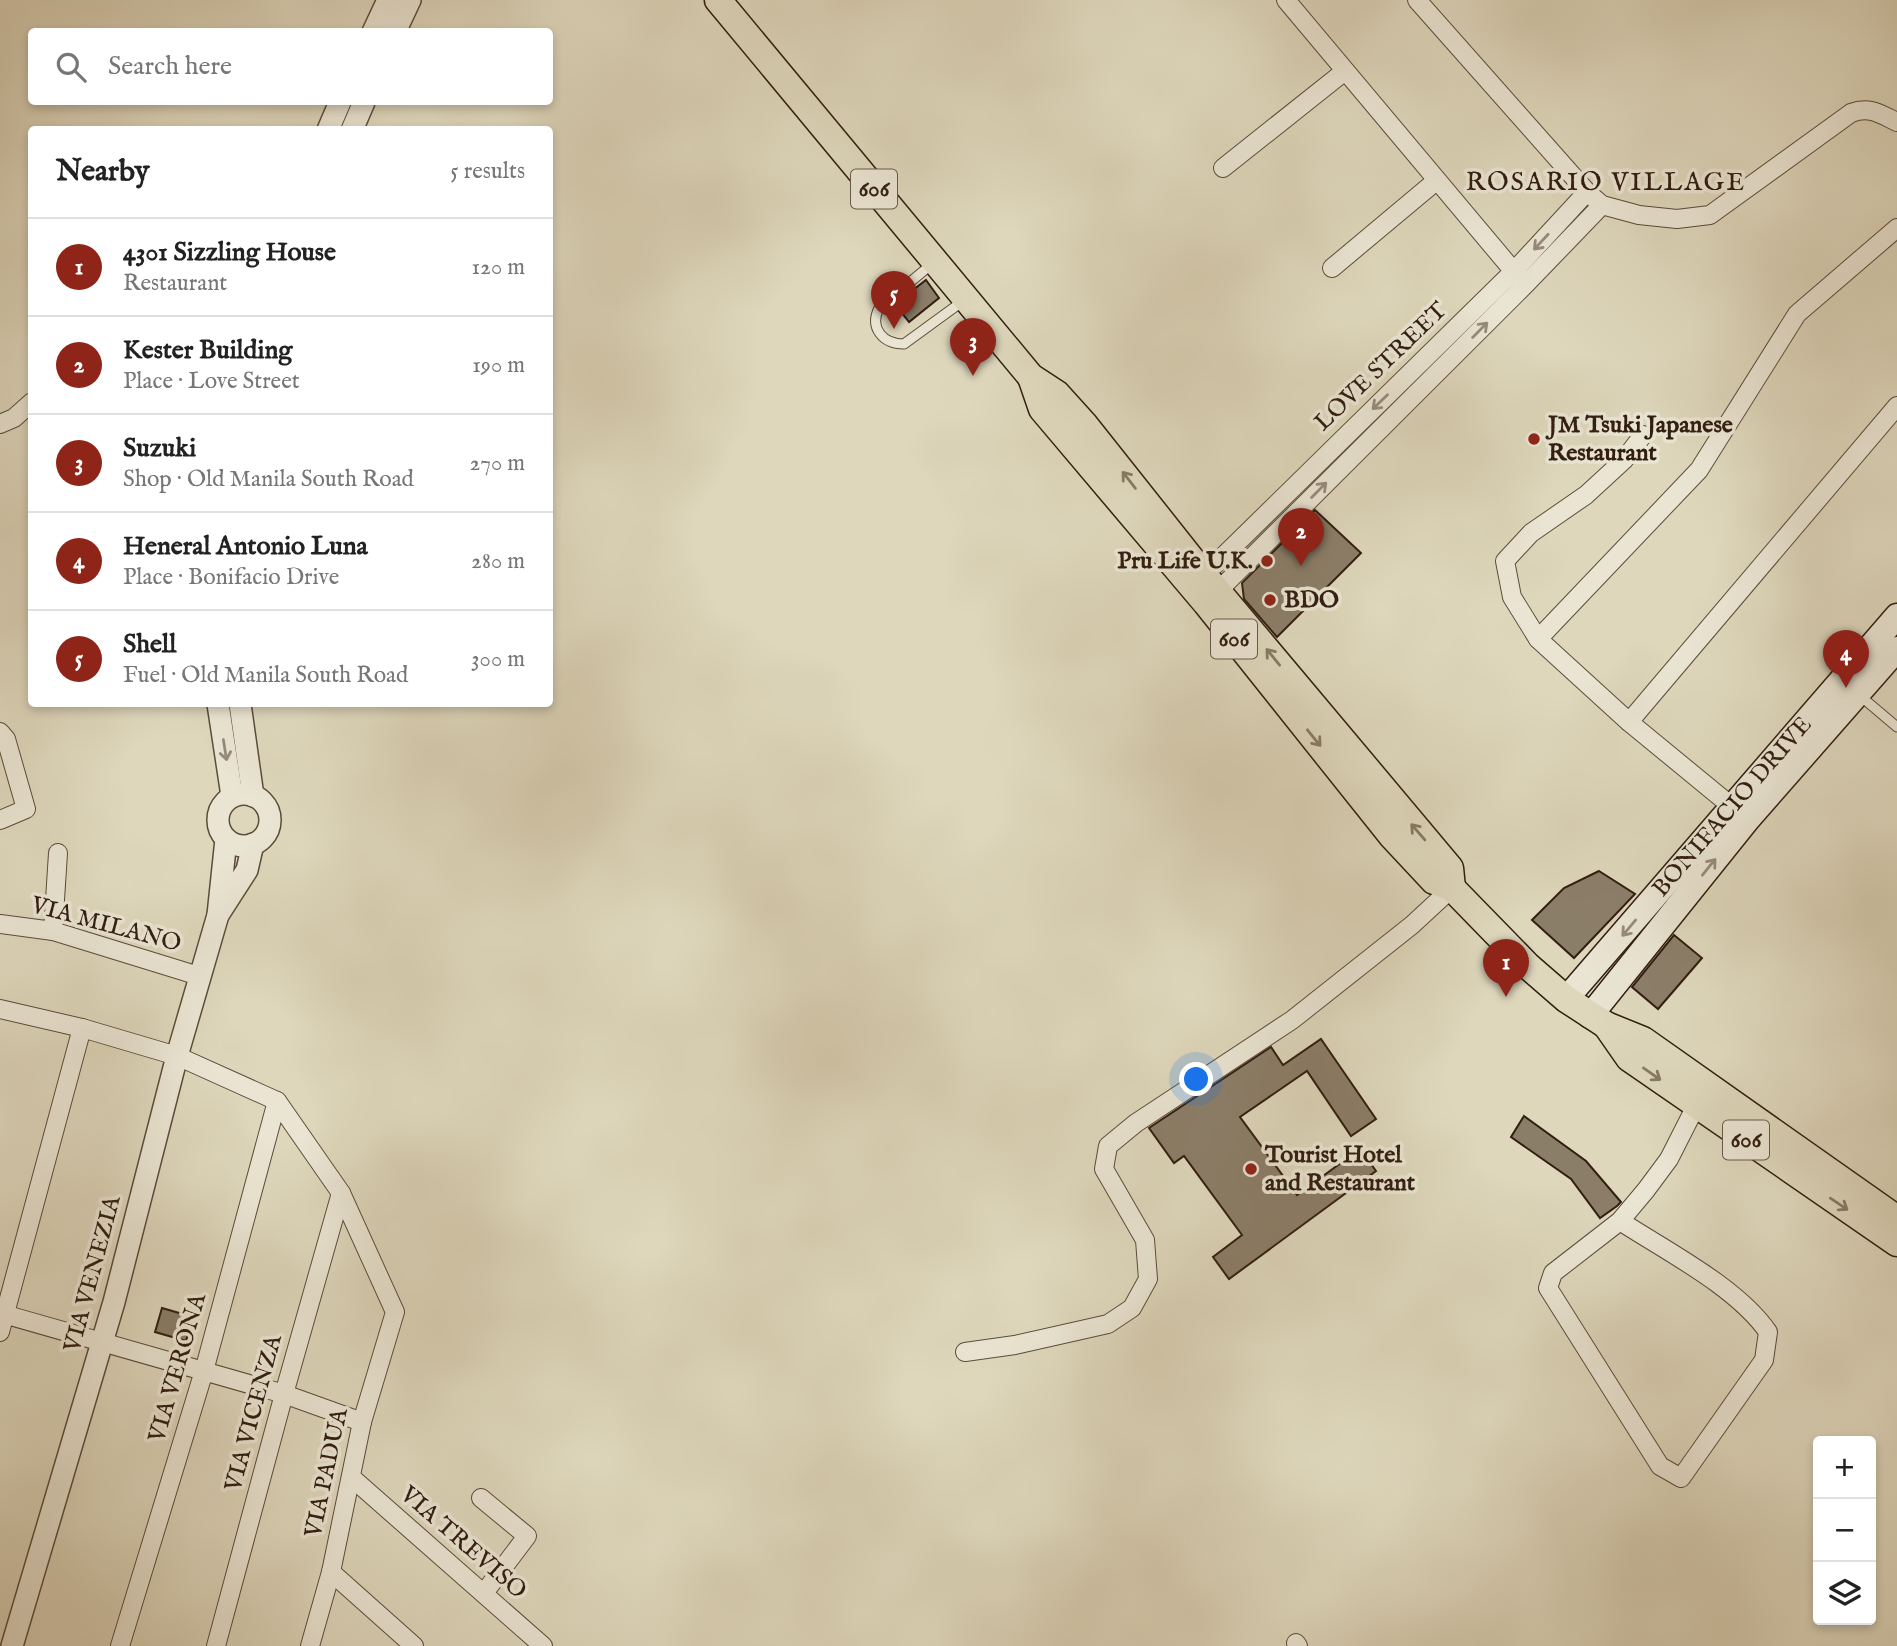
<!DOCTYPE html>
<html lang="en">
<head>
<meta charset="utf-8">
<style>
  body { margin:0; font-family:"IM FELL English",serif; background:#f6f6f6; color:#222 }
  .controls { position:absolute; right:21px; bottom:21px; display:grid; overflow:hidden; border-radius:7px; box-shadow:0 4px 10px #0003 }
  .controls button { width:63px; height:63px; display:grid; place-items:center; padding:0; border:0; border-bottom:2px solid #e0e0e0; background:#fff; color:#222; font:35px sans-serif }
  .you { position:absolute; left:1197px; top:1080px; width:24px; height:24px; margin:-18px; border:5px solid #fff; border-radius:50%; background:#1a73e8; box-shadow:0 0 0 10px #1a73e833 }
  .badge { display:grid; place-items:center; width:46px; height:46px; border-radius:50%; background:#8f2418; color:#fff; font-size:23px; font-weight:700 }
  .pin { position:absolute; translate:-50% -58px; filter:drop-shadow(0 2px 4px #0008) }
  .pin::after { content:''; position:absolute; top:37px; width:24px; height:21px; background:inherit; clip-path:polygon(0 0,100% 0,50% 100%) }
  .list { margin:0; padding:0; list-style:none }
  h2 { display:flex; justify-content:space-between; align-items:center; height:91px; margin:0; padding:0 28px; font-size:30px }
  h2 small { font-size:23px; font-weight:400; color:#767676 }
  .list li { display:grid; grid-template-columns:46px 1fr auto; gap:21px; align-items:center; box-sizing:border-box; height:98px; padding:0 28px; border-top:2px solid #e0e0e0 }
  .list b { display:block; font-size:26px; white-space:nowrap }
  .list p { margin:0; font-size:23px; white-space:nowrap; color:#767676 }
  .list em { font-size:23px; font-style:normal; color:#767676 }
  .icon { flex:none; width:38px; height:38px; fill:none; stroke:currentColor; stroke-width:2; stroke-linecap:round; stroke-linejoin:round }
  .map { position:relative; flex:none; width:1897px; height:1646px; overflow:hidden }
  .search { position:absolute; background:#fff; box-shadow:0 4px 10px #0003; left:28px; top:28px; width:525px; height:77px; display:flex; align-items:center; gap:18px; box-sizing:border-box; padding:0 24px; border-radius:7px; color:#767676; font-size:26px }
  .panel { position:absolute; background:#fff; box-shadow:0 4px 10px #0003; left:28px; top:126px; width:525px; height:581px; border-radius:7px }
  .map>svg:first-child { display:block }
  .building { fill:#8b7e69; stroke:#311e10; stroke-width:2 }
  .lines { fill:none; stroke-linecap:round; stroke-linejoin:round }
  .service-casing { stroke:#5c4c3b; stroke-width:11 }
  .minor-casing { stroke:#5c4c3b; stroke-width:20 }
  .tertiary-casing { stroke:#5c4c3b; stroke-width:24 }
  .secondary-casing { stroke:#311e10; stroke-width:27 }
  .primary-casing { stroke:#311e10; stroke-width:29 }
  .service { stroke:#eae5d3; stroke-width:9 }
  .minor { stroke:#eae5d3; stroke-width:18 }
  .tertiary { stroke:#eae5d3; stroke-width:21 }
  .secondary { stroke:#eae5d3; stroke-width:24 }
  .primary { stroke:#ded7bc; stroke-width:26 }
  .oneway { stroke:#978b7b }
  .oneway2 { stroke:#887a66 }
  .poi-dot { fill:#8f2418; stroke:#eae5d3; stroke-width:2.5 }
  .labels { text-anchor:middle; dominant-baseline:central; stroke-width:7; stroke-linejoin:round; paint-order:stroke }
  .shield { fill:#eae5d3; stroke:#685a4a; stroke-width:2 }
  .shield-label { font-size:23px; font-weight:bold; fill:#311e10 }
  .street-label { font-size:24px; fill:#311e10; stroke:#eae5d3 }
  .poi-label { font-size:24px; font-weight:bold; fill:#311e10; stroke:#eae5d3; text-anchor:start }
  .neighbourhood-label { font-size:26px; letter-spacing:2px; fill:#311e10; stroke:#eae5d3 }
</style>
</head>
<body>
<div class="map">
<svg width="1897" height="1646" viewBox="0 0 1897 1646">
  <rect width="100%" height="100%" fill="#ded7bc"/>
  <filter id="stains"><feTurbulence type="fractalNoise" baseFrequency=".00286" numOctaves="4"/><feColorMatrix values="0 0 0 0 .2 0 0 0 0 .09 0 0 0 0 .02 0 0 0 .5 -.17"/></filter>
  <radialGradient id="worn" r=".72"><stop offset=".6" stop-color="#630" stop-opacity="0"/><stop offset="1" stop-color="#630" stop-opacity=".3"/></radialGradient>
  <!-- building -->
  <g class="building">
    <polygon points="926,280 939,298 909,322 895,304"/>
    <polygon points="1315,510 1361,553 1277,637 1244,599 1242,583"/>
    <polygon points="1599,871 1635,894 1574,958 1532,920 1564,888"/>
    <polygon points="1674,935 1702,958 1658,1009 1632,987"/>
    <polygon points="1321,1039 1376,1119 1351,1136 1307,1071 1240,1117 1297,1195 1360,1149 1376,1171 1229,1279 1213,1257 1242,1235 1184,1156 1174,1163 1149,1128 1271,1047 1283,1065"/>
    <polygon points="1524,1116 1586,1161 1621,1202 1617,1206 1600,1218 1571,1179 1511,1137"/>
    <polygon points="162,1308 193,1317 186,1341 155,1332"/>
  </g>
  <g class="lines">
    <!-- service casing -->
    <g class="service-casing">
      <g id="service">
        <path d="M933,263L879,308C869,328 883,344 904,344L963,301"/>
        <polyline points="1858,694 1897,727"/>
      </g>
    </g>
    <!-- minor casing -->
    <g class="minor-casing">
      <g id="minor">
        <polyline points="1286,0 1521,280"/>
        <path d="M1417,0L1587,192L1602,205L1639,215L1677,219L1710,215L1851,113C1870,106 1880,114 1897,122"/>
        <polyline points="1223,168 1345,71"/>
        <polyline points="1332,268 1436,181"/>
        <polyline points="0,424 14,418 32,402"/>
        <polyline points="1643,435 1624,460 1586,495 1531,533 1505,561 1512,597 1538,639 1629,722 1741,814"/>
        <polyline points="1196,583 1514,271 1587,192"/>
        <polyline points="1210,599 1525,285 1602,205"/>
        <polyline points="1538,639 1699,470 1797,314 1897,228"/>
        <polyline points="1629,722 1897,406"/>
        <polyline points="0,732 6,739 26,809 0,820"/>
        <polyline points="0,924 53,931 199,976"/>
        <polyline points="53,931 58,853"/>
        <polyline points="0,1009 82,1028 177,1056 277,1101 341,1193 395,1312 362,1422 331,1572 310,1646"/>
        <path d="M1620,1221C1666,1251 1737,1287 1768,1332L1764,1360L1681,1478L1660,1466L1548,1288L1553,1273L1620,1221L1646,1190L1669,1159L1701,1096"/>
        <polyline points="0,1313 284,1394 362,1422"/>
        <polyline points="0,1332 82,1028"/>
        <polyline points="965,1352 1015,1345 1108,1324 1132,1308 1148,1279 1145,1240 1104,1169 1108,1146 1136,1123 1292,1020 1412,925 1452,888"/>
        <polyline points="351,1477 543,1646"/>
        <polyline points="481,1498 527,1536 484,1593"/>
        <polyline points="331,1572 414,1646"/>
        <polyline points="1296,1643 1298,1646"/>
        <polyline points="120,1646 204,1371 277,1101"/>
        <polyline points="216,1646 284,1394 341,1193"/>
      </g>
    </g>
    <!-- tertiary casing -->
    <g class="tertiary-casing">
      <g id="tertiary">
        <polyline points="373,32 388,0"/>
        <polyline points="395,32 410,0"/>
        <polyline points="328,130 340,102"/>
        <polyline points="352,130 364,102"/>
        <polyline points="218,704 232,796"/>
        <polyline points="240,704 253,796"/>
        <circle cx="244" cy="820" r="26"/>
        <polyline points="218,915 247,870 253,844"/>
        <polyline points="12,1646 114,1302 177,1056 218,915 226,839"/>
      </g>
    </g>
    <!-- secondary casing -->
    <g class="secondary-casing">
      <g id="secondary">
        <path id="s1" d="M1566,999L1897,616"/>
        <polyline points="1590,1016 1748,819 1897,649"/>
      </g>
    </g>
    <!-- primary casing -->
    <g class="primary-casing">
      <g id="primary">
        <polyline points="718,0 1031,377 1057,394 1085,425 1204,575 1450,868 1452,888"/>
        <polyline points="1031,377 1042,409 1206,603 1391,835 1434,881 1452,888 1528,966 1566,999 1606,1025 1643,1040 1897,1219"/>
        <polyline points="1606,1025 1629,1058 1897,1243"/>
      </g>
    </g>
    <!-- service -->
    <use href="#service" class="service"/>
    <!-- minor -->
    <use href="#minor" class="minor"/>
    <!-- tertiary -->
    <use href="#tertiary" class="tertiary"/>
    <!-- secondary -->
    <use href="#secondary" class="secondary"/>
    <!-- primary -->
    <use href="#primary" class="primary"/>
  </g>
  <!-- one-way arrows -->
  <defs><path id="oneway-shaft" d="M-6 0H5M1.5-3L5.5 0L1.5 3" fill="none" stroke-width="1.6" stroke-linecap="round" stroke-linejoin="round" transform="scale(1.75)"/></defs>
  <g class="oneway">
    <use href="#oneway-shaft" transform="translate(1541 242) rotate(133)"/>
    <use href="#oneway-shaft" transform="translate(1480 330) rotate(-45)"/>
    <use href="#oneway-shaft" transform="translate(1380 402) rotate(136)"/>
    <use href="#oneway-shaft" transform="translate(1319 490) rotate(-45)"/>
    <use href="#oneway-shaft" transform="translate(225 750) rotate(81)"/>
    <use href="#oneway-shaft" transform="translate(1709 867) rotate(-51)"/>
    <use href="#oneway-shaft" transform="translate(1629 928) rotate(130)"/>
  </g>
  <g class="oneway2">
    <use href="#oneway-shaft" transform="translate(1129 480) rotate(-128)"/>
    <use href="#oneway-shaft" transform="translate(1273 657) rotate(-129)"/>
    <use href="#oneway-shaft" transform="translate(1314 738) rotate(51)"/>
    <use href="#oneway-shaft" transform="translate(1418 832) rotate(-131)"/>
    <use href="#oneway-shaft" transform="translate(1652 1074) rotate(35)"/>
    <use href="#oneway-shaft" transform="translate(1839 1204) rotate(34)"/>
  </g>
  <!-- markers -->
  <g class="poi-dot">
    <circle cx="1534" cy="439" r="7"/>
    <circle cx="1267" cy="561" r="7"/>
    <circle cx="1270" cy="600" r="7"/>
    <circle cx="1251" cy="1169" r="7"/>
  </g>
  <g class="labels">
    <!-- shield labels -->
    <g class="shield">
      <rect x="851" y="169.5" width="46" height="39" rx="5"/>
      <rect x="1211" y="619.5" width="46" height="39" rx="5"/>
      <rect x="1723" y="1120.5" width="46" height="39" rx="5"/>
    </g>
    <g class="shield-label">
      <text x="874" y="189">606</text>
      <text x="1234" y="639">606</text>
      <text x="1746" y="1140">606</text>
    </g>
    <!-- street labels -->
    <g class="street-label">
      <text transform="translate(1381 367) rotate(-44)">LOVE STREET</text>
      <text stroke="none"><textPath href="#s1" startOffset="254">BONIFACIO DRIVE</textPath></text>
      <text transform="translate(106 925) rotate(15)">VIA MILANO</text>
      <text transform="translate(93 1274) rotate(-75)">VIA VENEZIA</text>
      <text transform="translate(178 1368) rotate(-74)">VIA VERONA</text>
      <text transform="translate(254 1413) rotate(-75)">VIA VICENZA</text>
      <text transform="translate(327 1473) rotate(-78)">VIA PADUA</text>
      <text transform="translate(463 1543) rotate(41)">VIA TREVISO</text>
    </g>
    <!-- poi labels -->
    <g class="poi-label">
      <text x="1548" y="425">JM Tsuki Japanese<tspan x="1548" dy="28">Restaurant</tspan></text>
      <text x="1253" y="561" text-anchor="end">Pru Life U.K.</text>
      <text x="1284" y="600">BDO</text>
      <text x="1265" y="1155">Tourist Hotel<tspan x="1265" dy="28">and Restaurant</tspan></text>
    </g>
    <!-- neighbourhood labels -->
    <g class="neighbourhood-label">
      <text x="1606" y="182">ROSARIO VILLAGE</text>
    </g>
  </g>
  <rect width="100%" height="100%" filter="url(#stains)"/>
  <rect width="100%" height="100%" fill="url(#worn)"/>
</svg>
<div class="controls">
<button>+</button>
<button>−</button>
<button><svg class="icon" aria-label="layers" viewBox="0 0 24 24"><path d="M12 4l9 5-9 5-9-5zM3 14l9 5 9-5"/></svg></button>
</div>
<div class="you"></div>
<div class="pin badge" style="left:1506px;top:997px">1</div>
<div class="pin badge" style="left:1301px;top:566px">2</div>
<div class="pin badge" style="left:973px;top:376px">3</div>
<div class="pin badge" style="left:1846px;top:688px">4</div>
<div class="pin badge" style="left:894px;top:329px">5</div>
<div class="search"><svg class="icon" aria-label="search" viewBox="0 0 24 24"><circle cx="10" cy="10" r="6"/><path d="M15 15l6 6"/></svg>Search here</div>
<section class="panel">
<h2>Nearby<small>5 results</small></h2>
<ul class="list">
<li><span class="badge">1</span><div><b>4301 Sizzling House</b><p>Restaurant</p></div><em>120 m</em></li>
<li><span class="badge">2</span><div><b>Kester Building</b><p>Place · Love Street</p></div><em>190 m</em></li>
<li><span class="badge">3</span><div><b>Suzuki</b><p>Shop · Old Manila South Road</p></div><em>270 m</em></li>
<li><span class="badge">4</span><div><b>Heneral Antonio Luna</b><p>Place · Bonifacio Drive</p></div><em>280 m</em></li>
<li><span class="badge">5</span><div><b>Shell</b><p>Fuel · Old Manila South Road</p></div><em>300 m</em></li>
</ul>
</section>
</div>
</body>
</html>
